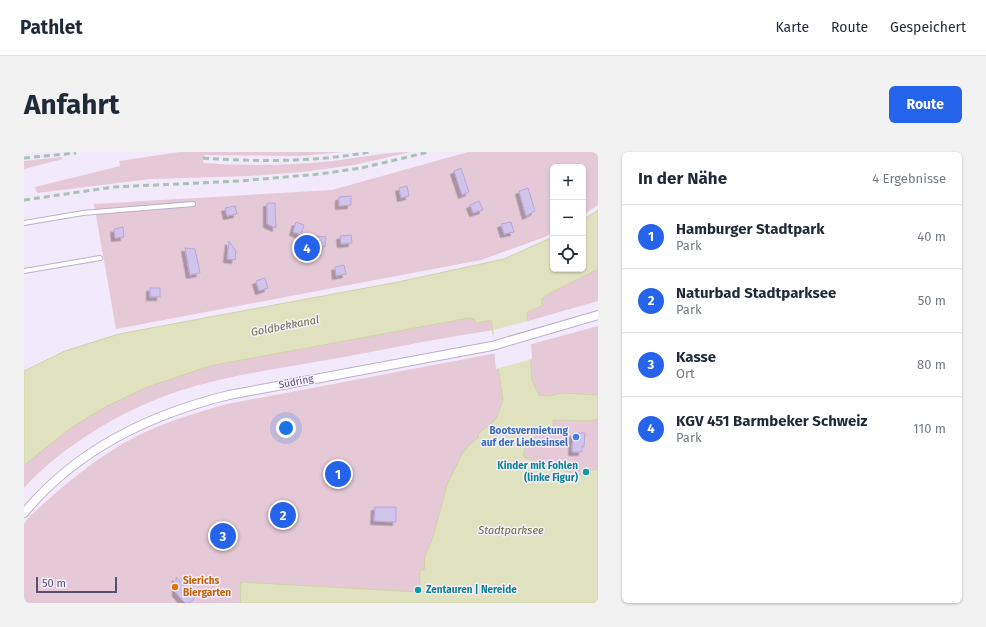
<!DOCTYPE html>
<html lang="de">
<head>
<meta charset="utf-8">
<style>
  body { margin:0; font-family:"Fira Sans",sans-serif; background:#f2f2f3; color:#1f2937 }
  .controls { position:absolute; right:12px; top:12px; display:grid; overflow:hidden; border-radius:6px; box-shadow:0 1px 3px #0004 }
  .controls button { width:36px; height:36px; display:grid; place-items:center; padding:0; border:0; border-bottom:1px solid #e0e1e3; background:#fff; color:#1f2937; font:20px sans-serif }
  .scale { position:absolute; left:12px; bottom:10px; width:81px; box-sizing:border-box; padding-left:4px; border:2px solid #594f72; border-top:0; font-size:11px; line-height:14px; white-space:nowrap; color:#594f72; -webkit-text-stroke:3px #f6effd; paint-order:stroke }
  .you { position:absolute; left:262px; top:276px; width:14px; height:14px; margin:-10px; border:3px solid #fff; border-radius:50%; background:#1a73e8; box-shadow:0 0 0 6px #1a73e833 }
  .badge { display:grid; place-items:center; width:26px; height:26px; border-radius:50%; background:#2563eb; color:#fff; font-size:13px; font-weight:700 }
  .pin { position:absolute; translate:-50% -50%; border:2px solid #fff; box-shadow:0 1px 4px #0006 }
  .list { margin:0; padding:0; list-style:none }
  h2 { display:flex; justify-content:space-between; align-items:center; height:52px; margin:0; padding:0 16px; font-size:17px }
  h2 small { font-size:13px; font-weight:400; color:#747a83 }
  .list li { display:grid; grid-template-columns:26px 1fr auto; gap:12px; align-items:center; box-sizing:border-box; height:64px; padding:0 16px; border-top:1px solid #e0e1e3 }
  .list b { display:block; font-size:15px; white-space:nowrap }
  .list p { margin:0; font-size:13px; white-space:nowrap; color:#747a83 }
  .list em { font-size:13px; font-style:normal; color:#747a83 }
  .icon { flex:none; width:22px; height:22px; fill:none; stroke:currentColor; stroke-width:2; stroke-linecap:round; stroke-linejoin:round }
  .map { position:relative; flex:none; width:574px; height:451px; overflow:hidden; border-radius:6px }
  header { display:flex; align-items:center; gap:24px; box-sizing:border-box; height:56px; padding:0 20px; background:#fff; border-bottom:1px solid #e0e1e3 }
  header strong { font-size:19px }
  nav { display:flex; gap:22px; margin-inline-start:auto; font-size:14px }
  .intro { display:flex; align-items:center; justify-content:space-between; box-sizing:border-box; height:96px; padding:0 24px }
  h1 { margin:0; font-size:28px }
  .button { padding:10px 18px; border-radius:6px; background:#2563eb; color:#fff; font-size:14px; font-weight:700 }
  main { display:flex; gap:24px; padding:0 24px }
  aside { flex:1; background:#fff; border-radius:6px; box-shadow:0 1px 3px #0004 }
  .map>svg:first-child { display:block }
  .green { fill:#e6c9d7 }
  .water { fill:#e0e2bf; stroke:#cfd2a7 }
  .pier { fill:#f2e9fa }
  .building { fill:#d0c4ec; stroke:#b6a6dd; filter:url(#shadow) }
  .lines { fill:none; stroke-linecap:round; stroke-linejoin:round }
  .service-casing { stroke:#bab0cb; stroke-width:6 }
  .minor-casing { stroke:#bab0cb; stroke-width:10 }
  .service { stroke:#fff; stroke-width:4 }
  .minor { stroke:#fff; stroke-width:8 }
  .rail { stroke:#a8c3b4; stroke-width:3; stroke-dasharray:6 4; stroke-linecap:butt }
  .shop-dot { fill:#3f7fe0; stroke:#f6effd; stroke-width:1.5 }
  .culture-dot { fill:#0f9aa8; stroke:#f6effd; stroke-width:1.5 }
  .food-dot { fill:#e8710a; stroke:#f6effd; stroke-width:1.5 }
  .labels { text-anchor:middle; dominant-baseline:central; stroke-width:3; stroke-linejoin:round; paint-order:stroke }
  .street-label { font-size:10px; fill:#594f72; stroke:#f6effd }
  .shop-label { font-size:10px; font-weight:bold; fill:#366cbe; stroke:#f6effd; text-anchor:end }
  .culture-label { font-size:10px; font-weight:bold; fill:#0d838f; stroke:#f6effd; text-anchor:end }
  .food-label { font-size:10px; font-weight:bold; fill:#c56008; stroke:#f6effd; text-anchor:start }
  .water-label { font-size:11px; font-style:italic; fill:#6b6e41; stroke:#f6effd }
</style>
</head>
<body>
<header>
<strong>Pathlet</strong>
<nav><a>Karte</a><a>Route</a><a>Gespeichert</a></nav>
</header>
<div class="intro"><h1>Anfahrt</h1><a class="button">Route</a></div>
<main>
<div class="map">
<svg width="574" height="451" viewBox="0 0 574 451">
  <defs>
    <filter id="shadow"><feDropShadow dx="-3.5" dy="3.5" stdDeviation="0" flood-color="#0004"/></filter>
  </defs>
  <rect width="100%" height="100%" fill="#f2e9fa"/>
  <!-- green -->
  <g class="green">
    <path d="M156,0H319L275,4L180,3L179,11C222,14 265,14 308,9C335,6 361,0 387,0L330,13L279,20L226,24L126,27L13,41L11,35L96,14L95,9Z"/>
    <polygon points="444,0 574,0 574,53 559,63 559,15 529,15 529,80 521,85 457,108 92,177 70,52 308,38"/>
    <polygon points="37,5 39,7 0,17 0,9"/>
    <polygon points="574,117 574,149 504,169 503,160 518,154 518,147 522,143"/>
    <path d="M445,166L450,167L453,171L467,168L470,178C416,186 363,197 309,207C258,216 205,223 155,239C100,257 39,293 0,336V313C52,265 117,231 186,214C218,206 251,202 284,196C337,186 391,176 445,166Z"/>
    <path d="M574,174V451H0V372L3,367C34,338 65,311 102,290C133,272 168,262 203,252L478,200Z"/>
  </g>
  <!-- water -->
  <path class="water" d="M574,58V117L522,143L518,147V154L503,160L508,228L515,243L527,244L536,241L574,243V267L565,269L529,268V276C515,280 498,288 500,305L550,322L561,323L563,319L574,317V451H216L217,430L395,440L396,418H400L401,404L409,385L423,333L437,304L445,293L454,286L455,281L472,267L479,248L467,168L452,171L450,167L445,166L185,214L121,236L81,255L47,276L0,313V219L41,199L95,182L374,130L480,107L529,85V117H559V68Z"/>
  <!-- pier -->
  <polygon class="pier" points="504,169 506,177 508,207 472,217 469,187 470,178"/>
  <!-- building -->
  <g class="building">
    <polygon points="437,16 445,40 438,43 430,19"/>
    <polygon points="383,34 385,44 377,46 375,36"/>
    <polygon points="504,36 511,59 502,64 495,39"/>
    <polygon points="327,44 327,53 315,54 315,45"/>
    <polygon points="455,49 459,58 449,61 446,53"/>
    <polygon points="243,51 251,51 252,76 243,72"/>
    <polygon points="211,54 213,62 203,64 201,56"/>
    <polygon points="272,70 280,73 277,83 269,80"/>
    <polygon points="487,70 490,80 480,82 477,72"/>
    <polygon points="99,75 100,85 91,86 90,77"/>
    <polygon points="327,83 328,91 317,92 316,84"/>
    <polygon points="293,84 302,85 301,95 292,94"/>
    <polygon points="205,89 212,99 211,108 203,107"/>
    <polygon points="161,96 171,97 176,121 166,123"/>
    <polygon points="320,113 322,122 312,124 311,115"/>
    <polygon points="241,126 244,136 235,139 232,129"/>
    <rect x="126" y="136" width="10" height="9"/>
    <polygon points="549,281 561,281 560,295 558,294 558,300 548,300"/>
    <polygon points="351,355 372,355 372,370 350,369"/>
    <polygon points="152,425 168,442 170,447 165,451 161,451 152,441"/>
  </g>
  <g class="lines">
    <!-- service casing -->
    <g class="service-casing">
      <g id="service">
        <polyline points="0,71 59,61 169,52"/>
        <polyline points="0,119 76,106"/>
      </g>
    </g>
    <!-- minor casing -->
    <g class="minor-casing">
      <path id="minor" d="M0,361C52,298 127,262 205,243L468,194L574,163"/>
    </g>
    <!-- service -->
    <use href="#service" class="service"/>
    <!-- minor -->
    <use href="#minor" class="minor"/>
    <!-- rail -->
    <g class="rail">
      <polyline points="0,6 52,1"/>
      <path d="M179,6C235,10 291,10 346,0"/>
      <polyline points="0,48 90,35 215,29 296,22 337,16 405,0"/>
    </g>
  </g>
  <!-- markers -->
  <circle class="shop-dot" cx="552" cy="285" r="4"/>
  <g class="culture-dot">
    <circle cx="562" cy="320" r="4"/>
    <circle cx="394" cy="438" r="4"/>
  </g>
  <circle class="food-dot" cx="151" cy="435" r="4"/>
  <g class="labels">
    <!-- street labels -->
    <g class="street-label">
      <text transform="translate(272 230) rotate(-11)">Südring</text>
    </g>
    <!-- shop labels -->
    <g class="shop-label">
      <text x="544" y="279">Bootsvermietung<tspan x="544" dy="12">auf der Liebesinsel</tspan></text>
    </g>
    <!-- culture labels -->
    <g class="culture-label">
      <text x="554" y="314">Kinder mit Fohlen<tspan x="554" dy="12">(linke Figur)</tspan></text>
      <text x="402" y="438" text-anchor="start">Zentauren | Nereide</text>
    </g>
    <!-- food labels -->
    <g class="food-label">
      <text x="159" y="429">Sierichs<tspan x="159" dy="12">Biergarten</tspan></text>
    </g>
    <!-- water labels -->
    <g class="water-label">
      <text transform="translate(261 174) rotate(-11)">Goldbekkanal</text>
      <text x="487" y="378">Stadtparksee</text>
    </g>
  </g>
</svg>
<div class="controls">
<button>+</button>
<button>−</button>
<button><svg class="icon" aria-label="locate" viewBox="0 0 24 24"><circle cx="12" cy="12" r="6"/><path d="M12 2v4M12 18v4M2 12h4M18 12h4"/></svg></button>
</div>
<div class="scale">50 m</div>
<div class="you"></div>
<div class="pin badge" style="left:314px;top:322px">1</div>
<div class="pin badge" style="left:259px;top:363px">2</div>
<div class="pin badge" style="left:199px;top:384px">3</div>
<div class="pin badge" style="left:283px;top:96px">4</div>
</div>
<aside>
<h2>In der Nähe<small>4 Ergebnisse</small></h2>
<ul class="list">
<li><span class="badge">1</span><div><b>Hamburger Stadtpark</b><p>Park</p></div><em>40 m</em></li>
<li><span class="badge">2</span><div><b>Naturbad Stadtparksee</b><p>Park</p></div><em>50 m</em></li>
<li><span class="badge">3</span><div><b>Kasse</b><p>Ort</p></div><em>80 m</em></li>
<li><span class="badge">4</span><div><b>KGV 451 Barmbeker Schweiz</b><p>Park</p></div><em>110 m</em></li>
</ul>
</aside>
</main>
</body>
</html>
